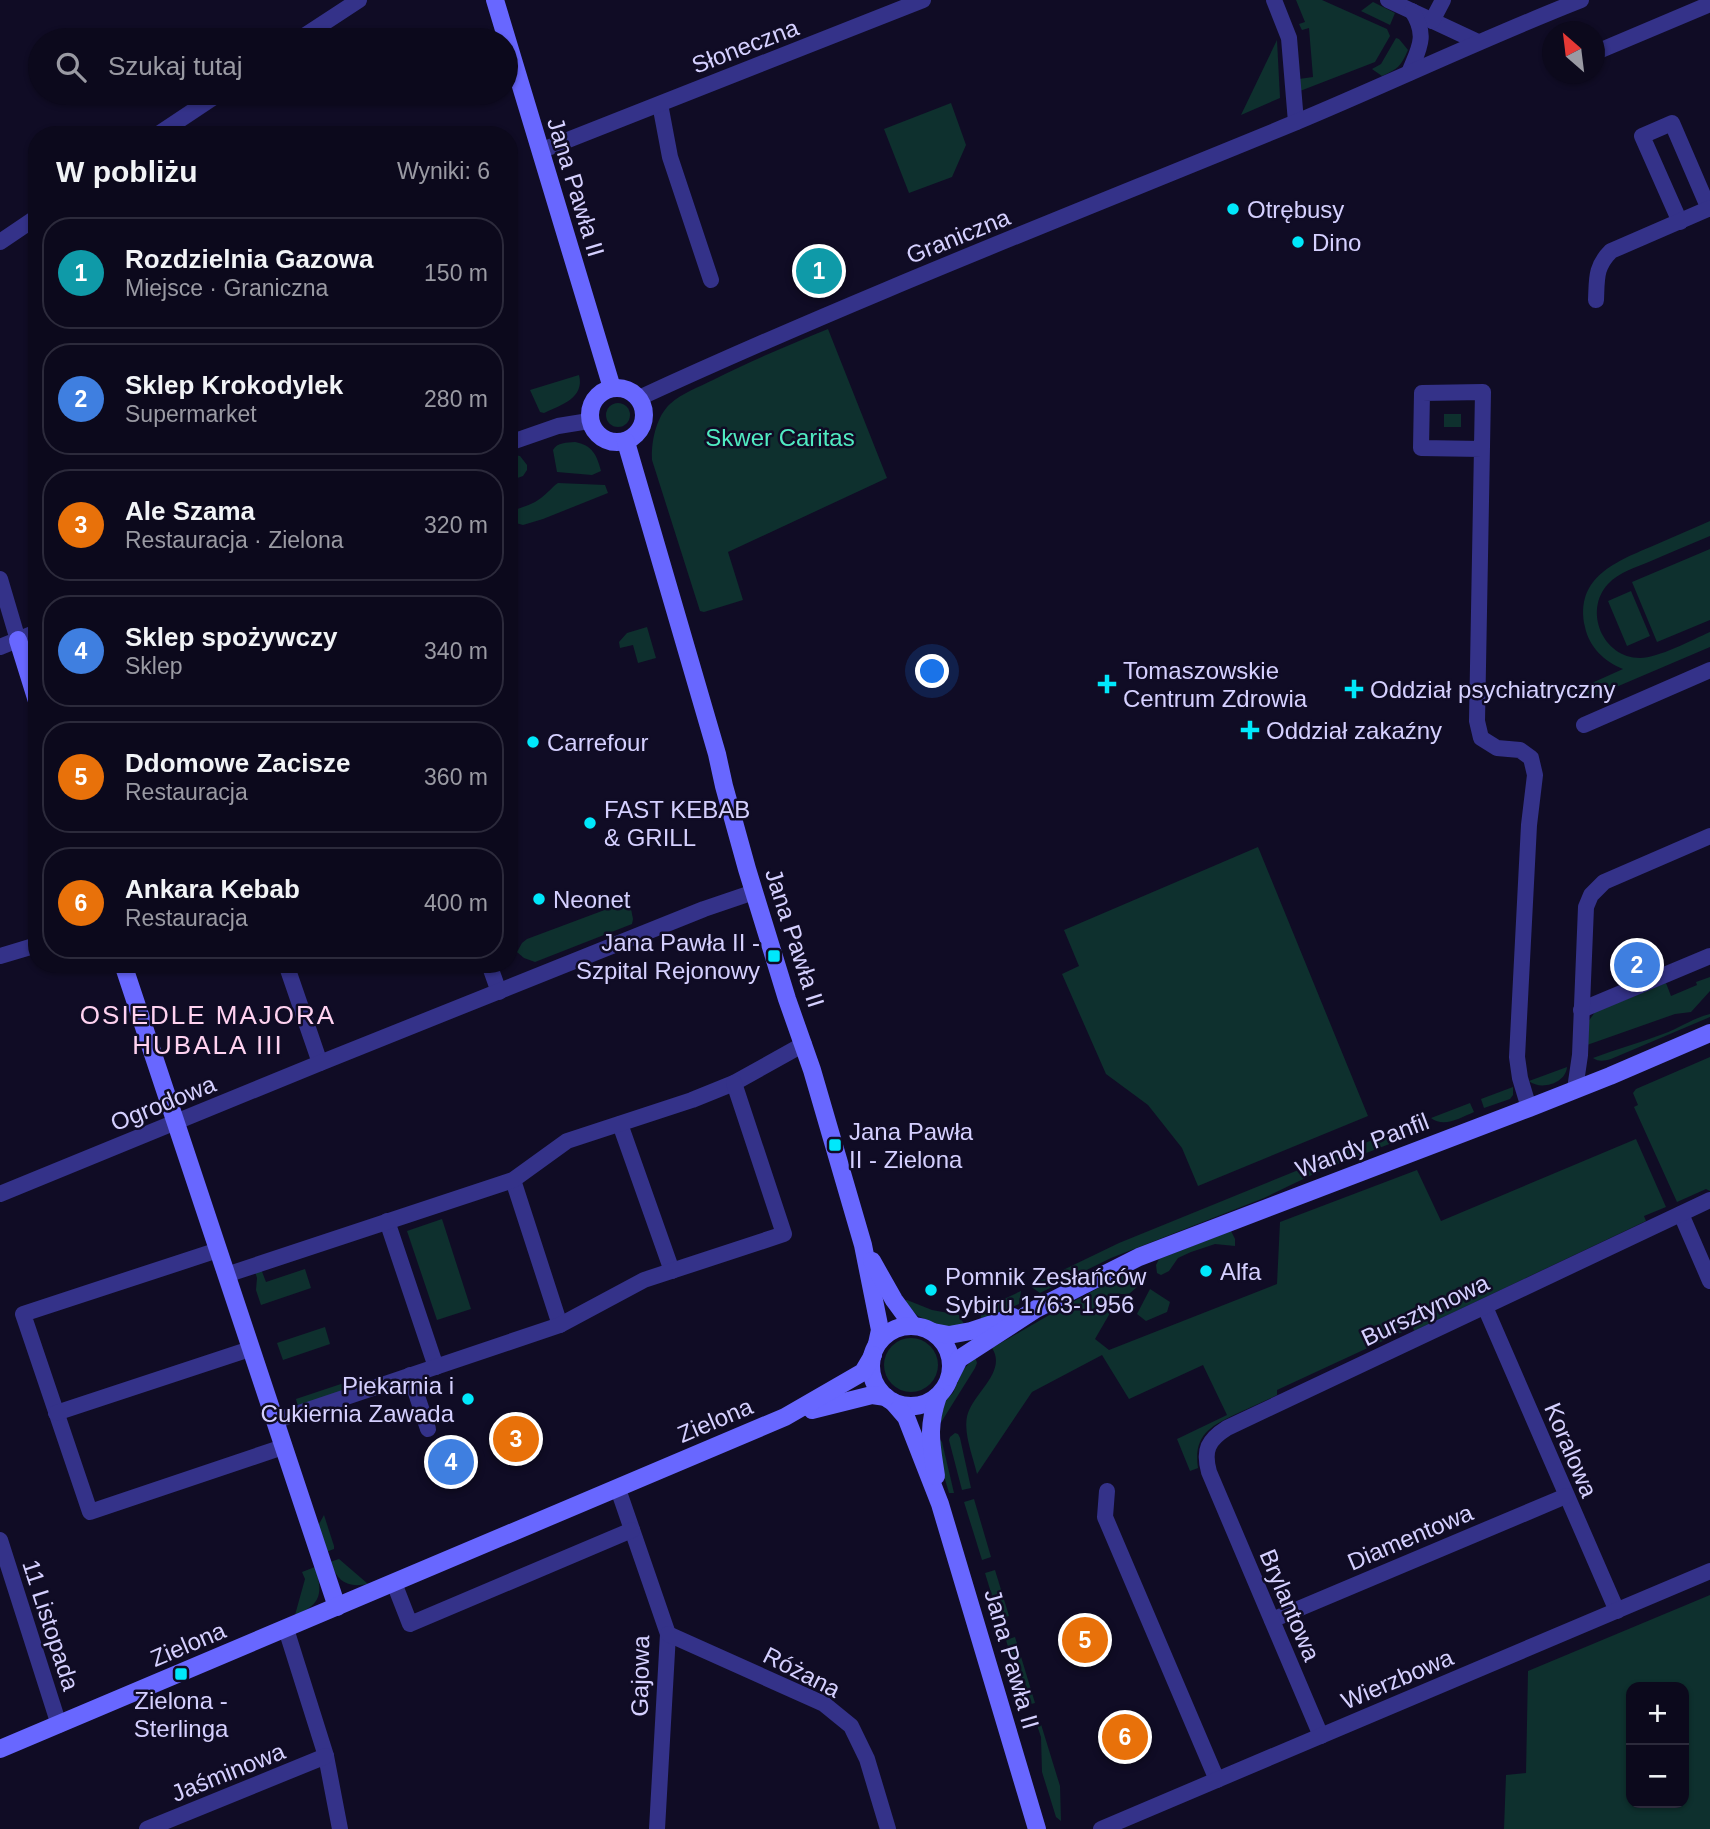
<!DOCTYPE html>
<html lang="pl">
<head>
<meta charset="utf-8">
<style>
  body { margin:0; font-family:Arial,sans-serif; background:#151225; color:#f1f3f6 }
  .controls { position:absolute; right:21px; bottom:21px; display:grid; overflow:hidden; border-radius:14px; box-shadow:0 2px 5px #0004 }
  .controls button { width:63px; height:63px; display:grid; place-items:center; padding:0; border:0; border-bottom:2px solid #2c2a3b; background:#0c091c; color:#f1f3f6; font:35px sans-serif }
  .compass { position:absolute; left:1542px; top:21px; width:63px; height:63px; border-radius:50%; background:#0c091c; box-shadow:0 2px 5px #0004; rotate:332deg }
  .you { position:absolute; left:933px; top:672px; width:24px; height:24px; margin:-18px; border:5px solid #fff; border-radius:50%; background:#1a73e8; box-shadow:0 0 0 10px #1a73e833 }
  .badge { display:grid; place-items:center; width:46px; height:46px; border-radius:50%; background:#00e8fb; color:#fff; font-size:23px; font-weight:700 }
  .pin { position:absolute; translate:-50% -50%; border:4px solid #fff; box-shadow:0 2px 7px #0006 }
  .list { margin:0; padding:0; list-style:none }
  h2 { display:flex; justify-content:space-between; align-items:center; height:91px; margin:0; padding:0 28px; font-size:30px }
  h2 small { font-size:23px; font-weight:400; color:#9a9aa3 }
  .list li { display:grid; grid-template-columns:46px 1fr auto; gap:21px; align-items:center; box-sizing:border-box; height:112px; margin:0 14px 14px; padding:0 14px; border:2px solid #2c2a3b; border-radius:28px }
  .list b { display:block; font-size:26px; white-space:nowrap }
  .list p { margin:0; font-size:23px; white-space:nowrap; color:#9a9aa3 }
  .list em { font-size:23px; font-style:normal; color:#9a9aa3 }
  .icon { flex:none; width:38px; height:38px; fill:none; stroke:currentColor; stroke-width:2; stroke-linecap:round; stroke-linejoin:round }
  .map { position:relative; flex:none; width:1710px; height:1829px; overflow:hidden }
  .search { position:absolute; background:#0c091c; box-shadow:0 2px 5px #0004; left:28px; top:28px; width:490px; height:77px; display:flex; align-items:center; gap:18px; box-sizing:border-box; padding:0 24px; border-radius:38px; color:#9a9aa3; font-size:26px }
  .panel { position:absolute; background:#0c091c; box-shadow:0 2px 5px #0004; left:28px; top:126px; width:490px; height:847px; border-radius:28px }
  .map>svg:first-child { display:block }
  .green { fill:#0e302e; fill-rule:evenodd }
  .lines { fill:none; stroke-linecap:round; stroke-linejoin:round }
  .street { stroke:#343289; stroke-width:16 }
  .secondary { stroke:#6867ff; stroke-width:18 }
  .poi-dot { fill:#00e8fb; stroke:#100c25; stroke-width:2.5 }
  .labels { text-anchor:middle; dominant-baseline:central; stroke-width:5; stroke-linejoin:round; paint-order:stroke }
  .street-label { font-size:24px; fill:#d5d0ff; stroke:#100c25 }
  .poi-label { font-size:24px; fill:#d5d0ff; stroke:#100c25; text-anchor:start }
  .park-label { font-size:24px; fill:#50ebc1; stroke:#100c25 }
  .neighbourhood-label { font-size:26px; letter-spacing:2px; fill:#ffd2f0; stroke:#100c25 }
</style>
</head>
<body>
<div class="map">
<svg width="1710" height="1829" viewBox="0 0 1710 1829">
  <rect width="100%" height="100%" fill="#100c25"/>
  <!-- green -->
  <g class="green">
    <polygon points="1296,0 1322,0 1387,29 1390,36 1375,62 1300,91 1299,79 1313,77 1309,28 1302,30 1299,24 1305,22"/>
    <polygon points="1373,2 1395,13 1390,25 1361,11"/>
    <path d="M1396,38L1399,39L1408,50C1401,66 1398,69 1382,76L1372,69L1381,64Z"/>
    <polygon points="1277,40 1280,98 1241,115"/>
    <polygon points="951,103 966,145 952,177 909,193 884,129"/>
    <path d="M828,329L887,478L728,552L743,600L704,612L700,611L652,460C651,442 656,417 670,404C682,393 699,387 713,380C750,361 789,345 828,329Z"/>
    <path d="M579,375C585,398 561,405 544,413L540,412L530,390Z"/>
    <circle cx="618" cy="415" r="12"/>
    <rect x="1444" y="414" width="17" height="13"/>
    <path d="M575,442C592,445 597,455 601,471L592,475L557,472L553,450C557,442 567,443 575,442Z"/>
    <polygon points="509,454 520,456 527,465 527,470 523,476 509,481"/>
    <path d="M558,483L605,485L608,493L543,519L523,525L509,521V512C520,508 532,505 541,498C548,493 552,487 558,483Z"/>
    <path d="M1710,521V536C1690,544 1670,553 1651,561C1637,567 1619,572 1608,584C1583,611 1603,658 1640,658C1658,658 1692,640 1710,632V647L1588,699L1583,687L1623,669C1605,662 1589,647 1585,627C1574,577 1617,561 1655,545C1673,537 1692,529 1710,521Z"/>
    <polygon points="1710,549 1710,620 1657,642 1632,582"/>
    <polygon points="1631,591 1650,636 1627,646 1608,601"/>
    <polygon points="647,627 656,658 638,663 633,645 620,648 619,642 627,633"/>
    <polygon points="1258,847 1368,1116 1198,1186 1182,1148 1148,1105 1106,1074 1062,974 1079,966 1064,930"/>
    <polygon points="626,902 630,904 633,919 632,924 535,962 524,958 517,952 522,943 527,939"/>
    <polygon points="1710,977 1710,991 1691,1012 1675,1014 1587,1045 1588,1022 1595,1012 1666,983 1671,996 1697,985 1696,982"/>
    <path d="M1710,1014V1017L1611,1059C1604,1061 1599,1062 1593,1058C1616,1049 1640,1043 1663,1034C1680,1028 1693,1018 1710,1014Z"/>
    <polygon points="1710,1057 1710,1191 1706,1189 1677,1202 1634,1107 1638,1105 1633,1093 1636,1089"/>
    <path d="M1567,1067C1566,1083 1541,1091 1529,1081Z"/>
    <polygon points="1513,1087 1513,1095 1510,1099 1484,1108 1481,1099"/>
    <path d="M1470,1103L1474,1112C1460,1118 1444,1128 1431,1118Z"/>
    <polygon points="1392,1132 1394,1140 1392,1143 1320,1171 1264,1198 1111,1258 1040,1293 1030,1286 1119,1243"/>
    <path d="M1636,1139L1666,1207L1644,1216L1646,1221L1414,1331L1413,1327L1277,1390V1395C1263,1402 1249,1408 1236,1414C1210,1426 1193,1436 1198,1468L1190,1471L1177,1439L1227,1415L1203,1365L1129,1399L1102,1355L1032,1392L977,1474C973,1456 962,1431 968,1413C975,1392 1007,1371 992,1348L1063,1307L1119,1277L1125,1275L1133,1276L1137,1281V1287L1129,1294H1121L1095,1339L1109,1350L1277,1284L1280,1222L1417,1170L1441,1221Z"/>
    <polygon points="442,1219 471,1309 437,1320 407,1231"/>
    <polygon points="1231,1231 1235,1239 1235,1246 1215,1244 1191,1252 1178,1258 1169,1271 1161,1275 1157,1273 1156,1265 1159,1259"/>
    <polygon points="261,1269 266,1282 305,1269 311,1288 261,1305 256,1290 257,1278 255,1271"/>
    <polygon points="1150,1289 1170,1302 1167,1312 1146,1321 1137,1314"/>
    <polygon points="1021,1291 1019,1304 981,1320 981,1315 983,1309"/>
    <polygon points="907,1300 932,1310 959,1315 965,1326 944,1328 918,1316 902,1301"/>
    <polygon points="325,1327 330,1344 283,1360 277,1343"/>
    <circle cx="911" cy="1365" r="27"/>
    <polygon points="975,1357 977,1363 975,1368 940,1424 945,1401 953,1393 963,1370"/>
    <polygon points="344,1383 346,1391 298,1407 296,1399"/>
    <polygon points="955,1433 958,1434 960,1438 971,1488 962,1490 949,1440 950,1437"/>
    <polygon points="938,1437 942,1442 954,1493 949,1493 944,1476"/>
    <polygon points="974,1499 991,1557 982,1560 964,1502"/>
    <polygon points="324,1515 334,1546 334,1549 326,1552 318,1526"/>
    <path d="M339,1559L368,1584C347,1588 338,1582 330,1562Z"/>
    <path d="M315,1567C323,1592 322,1605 295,1615L305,1579L302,1572Z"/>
    <polygon points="995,1570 1009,1616 999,1619 985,1573"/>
    <path d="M1710,1595V1829H1504L1506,1775L1526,1773L1528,1671ZM1631,1687H1684V1803H1631Z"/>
    <polygon points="1015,1637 1035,1703 1031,1704 1025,1683 1014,1667 1006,1640"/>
    <polygon points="1040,1721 1060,1786 1061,1821 1056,1817 1042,1772 1041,1737 1036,1722"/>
  </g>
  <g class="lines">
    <!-- street -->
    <g class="street">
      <polyline points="1274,0 1289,38 1296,122"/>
      <polyline points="1388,0 1478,42"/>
      <polyline points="1432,21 1443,0"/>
      <polyline points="298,40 359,0"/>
      <polyline points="1594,53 1710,4"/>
      <path d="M1409,73C1419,48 1428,36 1412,11"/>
      <polyline points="660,104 670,157 711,280"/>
      <polyline points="157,135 220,93"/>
      <polyline points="540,151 923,0"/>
      <polyline points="1680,222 1642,136 1672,123 1709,209"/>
      <polyline points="0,242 37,217"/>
      <path d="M1596,300C1597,279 1595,267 1611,251L1710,208"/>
      <path d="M639,398C854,299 1075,213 1294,123C1390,83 1484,38 1581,0"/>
      <polyline points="509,443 558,426 589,421"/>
      <polyline points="1482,449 1421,448 1422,393 1483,392 1477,721 1481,738 1497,748 1520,750 1531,758 1535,775 1529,825 1517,1057 1520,1078 1529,1108"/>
      <polyline points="0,579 18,640"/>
      <polyline points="0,647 37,632"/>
      <polyline points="1584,725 1710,670"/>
      <polyline points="0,956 37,945"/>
      <polyline points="286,964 320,1063"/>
      <polyline points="489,964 499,992"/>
      <polyline points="1581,1010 1710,956"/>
      <polyline points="1575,1089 1580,1055 1586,907 1591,895 1604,882 1710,836"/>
      <polyline points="620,1124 672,1271"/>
      <polyline points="513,1180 560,1325"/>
      <polyline points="0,1194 320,1063 704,909 754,892"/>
      <polyline points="1681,1214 1710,1281"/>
      <polyline points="387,1221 436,1367"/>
      <polyline points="218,1250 23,1314 90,1512 283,1447"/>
      <polyline points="226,1275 513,1180 567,1141 692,1100 734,1083 804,1044"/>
      <polyline points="1485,1307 1617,1611"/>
      <polyline points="410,1375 428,1429"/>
      <polyline points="56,1413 250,1349"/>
      <polyline points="275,1421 560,1325 644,1280 784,1234 734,1083"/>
      <polyline points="618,1489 668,1634 657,1829"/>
      <polyline points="1107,1491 1105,1517 1217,1780"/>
      <polyline points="0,1540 59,1725"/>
      <polyline points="394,1583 410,1624 632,1530"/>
      <polyline points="1272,1620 1566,1496"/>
      <polyline points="286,1629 326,1756 340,1829"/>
      <polyline points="668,1634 824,1704 851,1726 867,1759 888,1829"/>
      <path d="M1321,1736L1209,1472C1203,1450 1208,1440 1227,1428L1710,1200"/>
      <polyline points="147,1829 326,1756"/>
      <polyline points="1101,1829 1710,1571"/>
    </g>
    <!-- secondary -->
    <g class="secondary">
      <polyline points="495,0 612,388"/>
      <circle cx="617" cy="415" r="27"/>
      <polyline points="626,442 717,754 724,786 747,869 787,999 812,1070 863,1245 880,1330 877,1344"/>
      <polyline points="18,640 37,701"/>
      <polyline points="123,964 337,1607"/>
      <polyline points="872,1261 894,1300 913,1326"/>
      <circle cx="911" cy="1366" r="40"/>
      <polyline points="933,1332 949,1335 971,1331 1013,1317"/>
      <polyline points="950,1377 959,1359 1036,1309 1139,1257 1529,1108 1610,1076 1710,1033"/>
      <polyline points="893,1402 906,1417 940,1504 1037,1829"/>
      <polyline points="812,1410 872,1395 886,1397"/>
      <path d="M936,1476C931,1442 927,1429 938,1396"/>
      <polyline points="0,1749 785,1417 863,1372 873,1355"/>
    </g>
  </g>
  <!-- markers -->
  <g class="poi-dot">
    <circle cx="1233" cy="209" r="7"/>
    <circle cx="1298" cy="242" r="7"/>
    <path d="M1103.5 673.5h7v7h7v7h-7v7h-7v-7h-7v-7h7z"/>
    <path d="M1350.5 678.5h7v7h7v7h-7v7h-7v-7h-7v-7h7z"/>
    <path d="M1246.5 719.5h7v7h7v7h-7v7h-7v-7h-7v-7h7z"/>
    <circle cx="533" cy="742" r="7"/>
    <circle cx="590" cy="823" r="7"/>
    <circle cx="539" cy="899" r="7"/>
    <rect x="767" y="949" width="14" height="14" rx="3.5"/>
    <rect x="828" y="1138" width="14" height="14" rx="3.5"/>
    <circle cx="1206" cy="1271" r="7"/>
    <circle cx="931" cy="1290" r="7"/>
    <circle cx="468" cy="1399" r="7"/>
    <rect x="174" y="1667" width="14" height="14" rx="3.5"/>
  </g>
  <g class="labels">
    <!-- street labels -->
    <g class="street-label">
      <text transform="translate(745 46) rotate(-21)">Słoneczna</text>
      <text transform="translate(576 187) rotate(73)">Jana Pawła II</text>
      <text transform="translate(958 236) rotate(-22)">Graniczna</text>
      <text transform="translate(795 938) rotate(72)">Jana Pawła II</text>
      <text transform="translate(163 1103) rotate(-22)">Ogrodowa</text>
      <text transform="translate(1362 1145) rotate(-21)">Wandy Panfil</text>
      <text transform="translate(1425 1310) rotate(-25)">Bursztynowa</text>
      <text transform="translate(715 1420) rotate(-23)">Zielona</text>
      <text transform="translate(1571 1450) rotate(67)">Koralowa</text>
      <text transform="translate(1410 1537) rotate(-23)">Diamentowa</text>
      <text transform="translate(1290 1605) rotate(67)">Brylantowa</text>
      <text transform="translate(51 1625) rotate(72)">11 Listopada</text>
      <text transform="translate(188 1644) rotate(-23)">Zielona</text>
      <text transform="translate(1012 1659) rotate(74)">Jana Pawła II</text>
      <text transform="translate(802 1672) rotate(27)">Różana</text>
      <text transform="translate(640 1676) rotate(-89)">Gajowa</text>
      <text transform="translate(1397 1679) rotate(-23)">Wierzbowa</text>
      <text transform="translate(228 1772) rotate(-22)">Jaśminowa</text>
    </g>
    <!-- poi labels -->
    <g class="poi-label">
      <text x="1247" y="209">Otrębusy</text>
      <text x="1312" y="242">Dino</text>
      <text x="1123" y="670">Tomaszowskie<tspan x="1123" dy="28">Centrum Zdrowia</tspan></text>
      <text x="1370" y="689">Oddział psychiatryczny</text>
      <text x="1266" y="730">Oddział zakaźny</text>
      <text x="547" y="742">Carrefour</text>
      <text x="604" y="809">FAST KEBAB<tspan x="604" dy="28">&amp; GRILL</tspan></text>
      <text x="553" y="899">Neonet</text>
      <text x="760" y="942" text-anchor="end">Jana Pawła II -<tspan x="760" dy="28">Szpital Rejonowy</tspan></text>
      <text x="849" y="1131">Jana Pawła<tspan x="849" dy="28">II - Zielona</tspan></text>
      <text x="1220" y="1271">Alfa</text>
      <text x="945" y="1276">Pomnik Zesłańców<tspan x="945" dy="28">Sybiru 1763-1956</tspan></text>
      <text x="454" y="1385" text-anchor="end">Piekarnia i<tspan x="454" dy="28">Cukiernia Zawada</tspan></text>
      <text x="181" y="1700" text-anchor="middle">Zielona -<tspan x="181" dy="28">Sterlinga</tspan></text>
    </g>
    <!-- park labels -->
    <g class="park-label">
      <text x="780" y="437">Skwer Caritas</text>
    </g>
    <!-- neighbourhood labels -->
    <g class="neighbourhood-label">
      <text x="208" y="1015">OSIEDLE MAJORA<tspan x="208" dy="30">HUBALA III</tspan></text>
    </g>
  </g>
</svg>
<div class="controls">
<button>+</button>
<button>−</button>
</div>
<svg class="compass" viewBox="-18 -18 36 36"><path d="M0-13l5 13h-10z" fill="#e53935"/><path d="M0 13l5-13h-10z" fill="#9a9aa3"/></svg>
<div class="you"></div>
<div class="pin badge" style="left:819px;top:271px;background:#0f9aa8">1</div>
<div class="pin badge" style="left:1637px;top:965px;background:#3f7fe0">2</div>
<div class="pin badge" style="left:516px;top:1439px;background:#e8710a">3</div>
<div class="pin badge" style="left:451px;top:1462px;background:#3f7fe0">4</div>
<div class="pin badge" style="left:1085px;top:1640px;background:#e8710a">5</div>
<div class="pin badge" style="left:1125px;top:1737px;background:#e8710a">6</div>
<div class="search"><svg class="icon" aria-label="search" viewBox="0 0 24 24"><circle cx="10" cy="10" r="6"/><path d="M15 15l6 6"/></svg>Szukaj tutaj</div>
<section class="panel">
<h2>W pobliżu<small>Wyniki: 6</small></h2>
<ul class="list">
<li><span class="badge" style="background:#0f9aa8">1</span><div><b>Rozdzielnia Gazowa</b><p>Miejsce · Graniczna</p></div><em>150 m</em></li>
<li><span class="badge" style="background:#3f7fe0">2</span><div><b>Sklep Krokodylek</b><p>Supermarket</p></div><em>280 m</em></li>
<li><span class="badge" style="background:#e8710a">3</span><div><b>Ale Szama</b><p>Restauracja · Zielona</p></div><em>320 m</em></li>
<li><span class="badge" style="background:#3f7fe0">4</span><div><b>Sklep spożywczy</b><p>Sklep</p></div><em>340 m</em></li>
<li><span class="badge" style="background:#e8710a">5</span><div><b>Ddomowe Zacisze</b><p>Restauracja</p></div><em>360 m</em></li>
<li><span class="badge" style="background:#e8710a">6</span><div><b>Ankara Kebab</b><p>Restauracja</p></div><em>400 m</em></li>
</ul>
</section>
</div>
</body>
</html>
